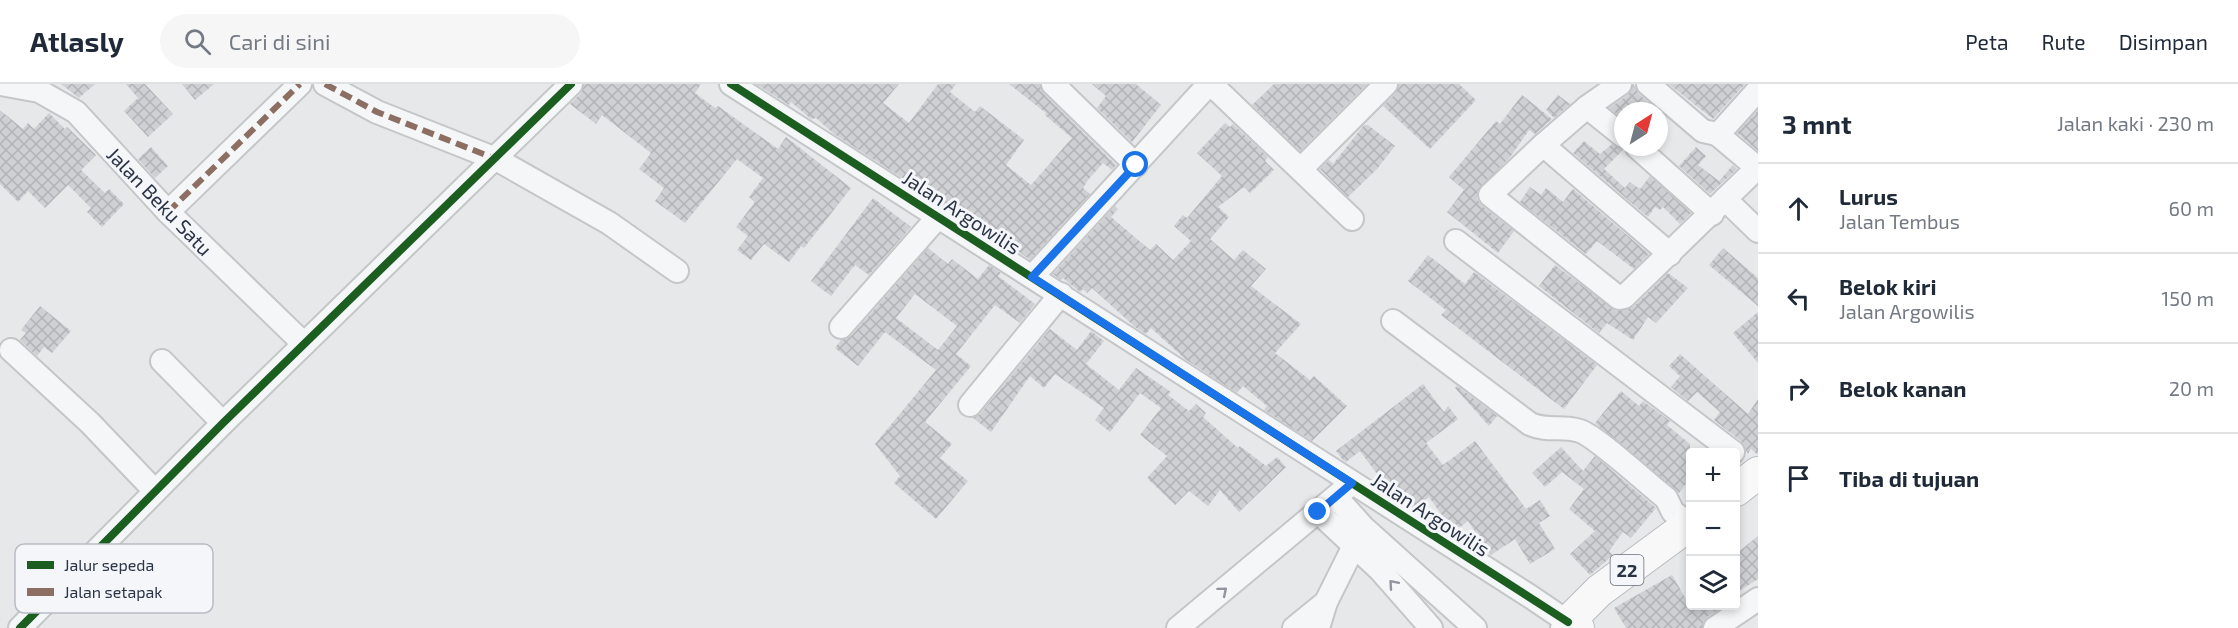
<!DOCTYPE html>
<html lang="id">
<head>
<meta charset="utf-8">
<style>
  body { margin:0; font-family:"Exo 2",sans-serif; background:#f6f6f7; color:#1f2937 }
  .controls { position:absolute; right:18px; bottom:18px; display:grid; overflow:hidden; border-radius:6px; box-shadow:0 3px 9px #0003 }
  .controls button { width:54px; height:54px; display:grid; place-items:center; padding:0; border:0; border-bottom:2px solid #e0e1e3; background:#fff; color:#1f2937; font:30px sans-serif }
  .compass { position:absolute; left:1614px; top:18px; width:54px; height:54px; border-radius:50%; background:#fff; box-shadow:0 3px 9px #0003; rotate:36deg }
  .stop { position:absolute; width:18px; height:18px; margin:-14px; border:4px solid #1a73e8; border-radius:50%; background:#fff }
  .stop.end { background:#1a73e8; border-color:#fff; box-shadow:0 2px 6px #0008 }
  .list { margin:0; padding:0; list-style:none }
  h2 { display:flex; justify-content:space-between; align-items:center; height:78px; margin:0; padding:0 24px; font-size:26px }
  h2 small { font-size:20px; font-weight:400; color:#747a83 }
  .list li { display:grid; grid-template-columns:39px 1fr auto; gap:18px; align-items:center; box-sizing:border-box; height:90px; padding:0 24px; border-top:2px solid #e0e1e3 }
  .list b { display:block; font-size:22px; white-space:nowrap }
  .list p { margin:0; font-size:20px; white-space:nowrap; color:#747a83 }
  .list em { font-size:20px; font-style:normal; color:#747a83 }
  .icon { flex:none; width:33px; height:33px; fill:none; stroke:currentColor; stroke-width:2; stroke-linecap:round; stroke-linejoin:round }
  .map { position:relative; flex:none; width:1758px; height:544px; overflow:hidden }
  header { display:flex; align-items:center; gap:36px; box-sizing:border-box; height:84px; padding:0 30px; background:#fff; border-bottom:2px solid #e0e1e3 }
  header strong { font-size:28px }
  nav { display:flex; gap:33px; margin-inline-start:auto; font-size:21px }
  .search { width:420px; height:54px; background:#f6f6f7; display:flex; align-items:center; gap:15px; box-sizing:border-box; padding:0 21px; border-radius:33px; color:#747a83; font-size:22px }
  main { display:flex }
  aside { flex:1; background:#fff }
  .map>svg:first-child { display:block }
  .building { fill:url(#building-cross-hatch); fill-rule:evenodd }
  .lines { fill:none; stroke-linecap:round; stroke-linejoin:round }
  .minor-casing { stroke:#c4c6c8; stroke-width:26 }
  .highway-casing { stroke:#b8bbbf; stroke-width:34 }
  .minor { stroke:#f5f6f7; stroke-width:22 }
  .highway { stroke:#f8f8f8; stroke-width:32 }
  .quiet { stroke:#8d6e63; stroke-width:6; stroke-dasharray:12 6; stroke-linecap:butt }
  .cycleway-casing { stroke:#f4f6f9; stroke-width:11 }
  .cycleway { stroke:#1b5e20; stroke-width:8 }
  .oneway { stroke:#90959e }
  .route { stroke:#1a73e8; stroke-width:8 }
  .labels { text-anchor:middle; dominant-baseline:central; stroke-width:6; stroke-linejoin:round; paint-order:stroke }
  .shield { fill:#f4f6f9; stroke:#676e7b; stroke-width:1.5 }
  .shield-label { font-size:18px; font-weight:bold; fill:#2b3445 }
  .street-label { font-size:20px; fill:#2b3445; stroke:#f4f6f9 }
  .key { fill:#f4f6f9; stroke:#b8bcc3; stroke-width:1.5 }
  .key-label { font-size:16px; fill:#2b3445 }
</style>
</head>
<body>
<header>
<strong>Atlasly</strong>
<div class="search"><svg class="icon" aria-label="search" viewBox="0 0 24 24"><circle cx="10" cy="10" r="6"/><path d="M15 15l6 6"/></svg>Cari di sini</div>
<nav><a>Peta</a><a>Rute</a><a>Disimpan</a></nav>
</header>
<main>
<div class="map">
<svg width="1758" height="544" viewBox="0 0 1758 544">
  <defs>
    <pattern id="building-cross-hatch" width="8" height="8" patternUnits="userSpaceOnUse" patternTransform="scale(1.5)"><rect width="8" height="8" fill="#ced0d3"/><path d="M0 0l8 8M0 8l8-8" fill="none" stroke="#b1b3b6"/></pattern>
  </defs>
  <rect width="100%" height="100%" fill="#e6e8ea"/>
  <!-- building -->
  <g class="building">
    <polygon points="61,0 95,0 79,14"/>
    <polygon points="126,0 145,0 173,30 148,53 124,27 138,14"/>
    <polygon points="182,0 214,0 195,16"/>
    <polygon points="584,0 701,0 695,9 715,24 718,22 778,65 786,53 851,104 804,164 801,162 789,178 764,160 751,176 737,166 748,152 736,143 755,118 749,113 763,94 737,75 685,139 655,117 664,104 639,85 651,69 602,31 596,40 570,20 581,9"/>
    <polygon points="756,0 899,0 883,19 909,39 938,0 956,0 950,8 975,28 980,22 1024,56 1006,81 1031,101 1072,54 1045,31 1046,29 1009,0 1040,0 1044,10 1116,81 1112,86 1103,79 1088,96 1083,104 1090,110 1030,176 979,137 976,141 834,50 816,34 811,35 791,18 789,21"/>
    <polygon points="1092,0 1136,0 1161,21 1132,58 1097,24 1106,12"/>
    <polygon points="1274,0 1367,0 1300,67 1252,21"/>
    <polygon points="1399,0 1459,0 1476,16 1430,65 1383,22 1396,9"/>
    <polygon points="1633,0 1639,10 1659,27 1623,27 1623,35 1609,24 1628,11"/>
    <polygon points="1669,0 1745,0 1713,35"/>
    <polygon points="1522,11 1552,35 1535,50 1529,46 1511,72 1477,107 1477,115 1481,121 1514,147 1498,169 1447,128 1464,106 1449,93 1496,37 1500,40"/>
    <polygon points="1558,11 1570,20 1554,34 1546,26"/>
    <polygon points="0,26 23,45 28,39 34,45 49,29 65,45 67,43 96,71 81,86 105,109 109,105 124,120 102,143 87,128 91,124 68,101 45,124 28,107 18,118 0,100"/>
    <polygon points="1758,26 1758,67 1737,49"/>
    <polygon points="1225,39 1230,43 1233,40 1268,73 1265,77 1274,86 1250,109 1244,103 1218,123 1229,133 1210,155 1234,176 1243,166 1266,185 1251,202 1301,240 1275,269 1310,296 1314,292 1347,322 1312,357 1264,326 1267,322 1243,302 1237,309 1185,275 1151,244 1146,250 1135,243 1092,204 1087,209 1083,205 1080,208 1063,194 1061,196 1053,190 1115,122 1118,125 1111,133 1150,166 1156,160 1173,176 1191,157 1174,142 1183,131 1187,134 1222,92 1197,69"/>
    <polygon points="1364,41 1368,41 1395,62 1377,85 1348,113 1320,85 1329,76 1333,80"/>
    <polygon points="1584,57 1600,70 1612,60 1624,65 1604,85 1625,104 1630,98 1640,105 1650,92 1691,129 1680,140 1663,123 1660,126 1655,123 1648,133 1573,69"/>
    <polygon points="151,63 168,82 155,94 138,75"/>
    <polygon points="1696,63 1706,72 1698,81 1719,97 1733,81 1737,85 1710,110 1679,82"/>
    <polygon points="1530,103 1541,111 1546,104 1563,118 1573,105 1649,170 1634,185 1597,157 1586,170 1520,118"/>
    <polygon points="873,114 911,143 869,191 855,181 831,212 811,197"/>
    <path d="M928,164L948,180L952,175L978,195L989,181L1001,189L998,192L1035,220L1020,239L995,221L956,270L971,282L925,338L952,360L940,374L968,397L936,435L894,399L900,392L875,360L936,286L885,248L858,282L835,264L841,256L851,252ZM915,210L957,242L938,266L896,234Z"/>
    <polygon points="1723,164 1758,194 1758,222 1709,181"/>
    <polygon points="1428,171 1465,200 1474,188 1597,281 1564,325 1441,231 1446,226 1408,197"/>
    <polygon points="1555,181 1616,227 1633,223 1668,189 1688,204 1656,239 1648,233 1633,256 1607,239 1599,249 1539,202"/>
    <polygon points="40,222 71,247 52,269 44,263 37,272 20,256 26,249 21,246"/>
    <polygon points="1758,228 1758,279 1733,249"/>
    <polygon points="1050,245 1077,266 1091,247 1104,257 1086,280 1119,306 1136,284 1171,308 1168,311 1189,327 1196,320 1206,329 1203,333 1238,364 1240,362 1266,382 1277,373 1286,383 1239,428 1220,406 1208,422 1189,407 1175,421 1147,394 1167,372 1140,351 1161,324 1140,309 1110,348 1095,336 1104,324 1055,290 1044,304 1030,292 991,348 973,334 980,330"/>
    <polygon points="1680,270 1748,330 1758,315 1758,371 1751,365 1748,370 1741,357 1714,336 1720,328 1697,308 1688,317 1671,303 1680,292 1669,282"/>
    <polygon points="1423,300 1444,328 1448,322 1458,335 1426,359 1443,381 1475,357 1526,425 1540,416 1550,432 1539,439 1555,465 1530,480 1515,455 1491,471 1468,437 1454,448 1429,413 1416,423 1375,397 1380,394 1360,367 1346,378 1343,376 1336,367"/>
    <polygon points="1457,302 1497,332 1489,342 1455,304"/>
    <polygon points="1621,307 1639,322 1643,317 1670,337 1667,341 1690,360 1690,394 1679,409 1595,339"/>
    <polygon points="1561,363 1583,387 1595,372 1656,424 1631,454 1623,448 1609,467 1613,471 1590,491 1570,470 1595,447 1569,425 1584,405 1562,388 1545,403 1532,389"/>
    <polygon points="1758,452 1758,495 1736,509 1736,470"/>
    <polygon points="1672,491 1690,522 1724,522 1707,533 1702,544 1626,544 1614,524"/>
  </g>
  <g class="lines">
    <!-- minor casing -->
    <g class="minor-casing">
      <g id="minor">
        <polyline points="1,0 39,7 76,28 168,128 304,260"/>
        <polyline points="325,0 377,28 496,75 609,139 677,187"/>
        <polyline points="731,0 1531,513 1568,538 1562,544"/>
        <polyline points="1053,0 1136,81"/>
        <polyline points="1211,0 1352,135"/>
        <polyline points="1620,0 1587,23 1623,52"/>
        <polyline points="1648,0 1703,47 1717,50 1723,45 1758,6"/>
        <polyline points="1587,23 1543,61 1670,170"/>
        <polyline points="1543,61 1490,111 1619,214 1624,213 1752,89 1754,81 1717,50"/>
        <polyline points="1637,63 1712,130"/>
        <polyline points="1301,85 1386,0"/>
        <polyline points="1725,115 1758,147"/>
        <polyline points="168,128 300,0"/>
        <polyline points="1456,157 1733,368"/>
        <polyline points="1032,193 1209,0"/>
        <path d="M1393,237L1530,340C1548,348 1562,341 1580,347C1596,352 1649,401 1666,414L1673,428L1690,440"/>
        <polyline points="841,243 938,133"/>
        <polyline points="11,266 90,339 155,407"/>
        <polyline points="162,277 223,339"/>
        <polyline points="970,321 1061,210"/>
        <polyline points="1336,413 1364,444 1475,544"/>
        <polyline points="1318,428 1380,486 1431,544"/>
        <polyline points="20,544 223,339 571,0"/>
        <polyline points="1178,544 1352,399"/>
        <polyline points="1294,544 1326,518"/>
        <polyline points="1318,544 1326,518 1360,450"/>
        <polyline points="1715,544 1758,515"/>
      </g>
    </g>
    <!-- highway casing -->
    <g class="highway-casing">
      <g id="highway">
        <polyline points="1736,406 1758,389"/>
        <polyline points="1578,544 1568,538 1599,507 1690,440"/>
      </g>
    </g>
    <!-- minor -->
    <use href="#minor" class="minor"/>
    <!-- highway -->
    <use href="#highway" class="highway"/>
    <!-- quiet -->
    <g class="quiet">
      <polyline points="325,0 377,28 496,75"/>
      <polyline points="168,128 300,0"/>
    </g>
    <!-- cycleway casing -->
    <g class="cycleway-casing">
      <g id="cycleway">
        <polyline points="731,0 1568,538"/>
        <polyline points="20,544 223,339 571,0"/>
      </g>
    </g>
    <!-- cycleway -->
    <use href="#cycleway" class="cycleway"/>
  </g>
  <!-- one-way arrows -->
  <defs><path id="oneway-chevron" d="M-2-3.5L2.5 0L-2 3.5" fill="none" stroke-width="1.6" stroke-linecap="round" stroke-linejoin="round" transform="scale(1.5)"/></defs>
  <g class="oneway">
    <use href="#oneway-chevron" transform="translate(1393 500) rotate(-131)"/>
    <use href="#oneway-chevron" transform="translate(1223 507) rotate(-40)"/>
  </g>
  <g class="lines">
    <!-- route -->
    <polyline class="route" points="1136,81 1032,193 1352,399 1318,428"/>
  </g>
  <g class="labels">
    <!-- shield labels -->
    <rect class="shield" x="1610.5" y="471" width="33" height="30" rx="4.5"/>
    <g class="shield-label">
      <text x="1627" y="486">22</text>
    </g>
    <!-- street labels -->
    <g class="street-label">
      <text transform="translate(160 117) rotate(46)">Jalan Beku Satu</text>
      <text transform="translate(962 128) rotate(33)">Jalan Argowilis</text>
      <text transform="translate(1431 430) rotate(33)">Jalan Argowilis</text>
    </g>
  </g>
  <!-- legend -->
  <rect x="15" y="460" width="198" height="69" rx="9" class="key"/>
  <rect x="27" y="477" width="27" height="8" fill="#1b5e20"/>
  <rect x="27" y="504" width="27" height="8" fill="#8d6e63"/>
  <g class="key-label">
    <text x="64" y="487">Jalur sepeda</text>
    <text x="64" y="514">Jalan setapak</text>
  </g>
</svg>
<div class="controls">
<button>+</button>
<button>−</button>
<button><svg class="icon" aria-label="layers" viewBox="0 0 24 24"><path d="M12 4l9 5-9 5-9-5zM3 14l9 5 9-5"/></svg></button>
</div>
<svg class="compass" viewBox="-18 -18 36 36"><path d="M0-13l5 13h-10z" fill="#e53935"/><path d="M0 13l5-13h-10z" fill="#747a83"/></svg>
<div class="stop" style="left:1136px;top:81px"></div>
<div class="stop end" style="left:1318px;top:428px"></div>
</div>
<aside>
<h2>3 mnt<small>Jalan kaki · 230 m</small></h2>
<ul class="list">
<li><svg class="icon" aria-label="ahead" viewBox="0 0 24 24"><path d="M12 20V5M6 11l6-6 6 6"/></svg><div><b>Lurus</b><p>Jalan Tembus</p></div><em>60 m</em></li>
<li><svg class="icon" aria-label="left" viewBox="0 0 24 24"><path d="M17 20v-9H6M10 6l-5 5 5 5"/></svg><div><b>Belok kiri</b><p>Jalan Argowilis</p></div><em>150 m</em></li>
<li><svg class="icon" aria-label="right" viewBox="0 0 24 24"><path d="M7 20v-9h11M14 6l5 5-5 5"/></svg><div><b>Belok kanan</b></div><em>20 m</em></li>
<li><svg class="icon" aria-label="arrive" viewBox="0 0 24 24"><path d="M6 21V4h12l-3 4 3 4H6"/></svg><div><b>Tiba di tujuan</b></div></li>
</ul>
</aside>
</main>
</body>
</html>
